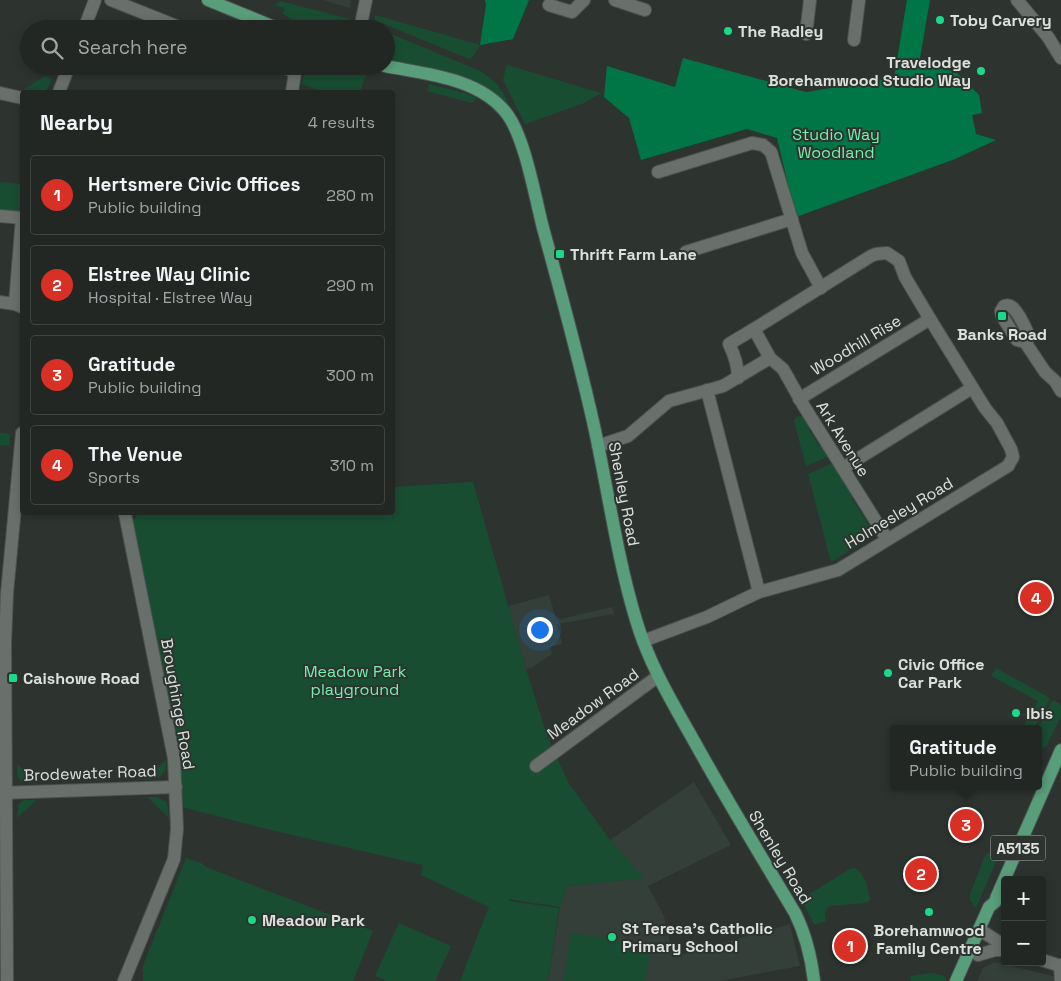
<!DOCTYPE html>
<html lang="en">
<head>
<meta charset="utf-8">
<style>
  body { margin:0; font-family:"Space Grotesk",sans-serif; background:#2a2f2c; color:#f1f3f6 }
  .controls { position:absolute; right:15px; bottom:15px; display:grid; overflow:hidden; border-radius:5px; box-shadow:0 2px 8px #0003 }
  .controls button { width:45px; height:45px; display:grid; place-items:center; padding:0; border:0; border-bottom:1px solid #3f4441; background:#222724; color:#f1f3f6; font:25px sans-serif }
  .you { position:absolute; left:539px; top:629px; width:18px; height:18px; margin:-12px; border:4px solid #fff; border-radius:50%; background:#1a73e8; box-shadow:0 0 0 8px #1a73e833 }
  .badge { display:grid; place-items:center; width:32px; height:32px; border-radius:50%; background:#d93025; color:#fff; font-size:16px; font-weight:700 }
  .pin { position:absolute; translate:-50% -50%; border:2px solid #fff; box-shadow:0 1px 5px #0006 }
  .popup { position:absolute; left:890px; top:725px; width:152px; height:65px; box-sizing:border-box; display:grid; place-content:center; border-radius:5px; background:#222724; filter:drop-shadow(0 1px 4px #0005); font-size:16px; white-space:nowrap; color:#a2a5a6 }
  .popup b { font-size:19px; color:#f1f3f6 }
  .popup::after { content:''; position:absolute; left:50%; top:100%; margin-left:-10px; border:10px solid transparent; border-top-color:#222724 }
  .list { margin:0; padding:0; list-style:none }
  h2 { display:flex; justify-content:space-between; align-items:center; height:65px; margin:0; padding:0 20px; font-size:21px }
  h2 small { font-size:16px; font-weight:400; color:#a2a5a6 }
  .list li { display:grid; grid-template-columns:32px 1fr auto; gap:15px; align-items:center; box-sizing:border-box; height:80px; margin:0 10px 10px; padding:0 10px; border:1px solid #3f4441; border-radius:5px }
  .list b { display:block; font-size:19px; white-space:nowrap }
  .list p { margin:0; font-size:16px; white-space:nowrap; color:#a2a5a6 }
  .list em { font-size:16px; font-style:normal; color:#a2a5a6 }
  .icon { flex:none; width:28px; height:28px; fill:none; stroke:currentColor; stroke-width:2; stroke-linecap:round; stroke-linejoin:round }
  .map { position:relative; flex:none; width:1061px; height:981px; overflow:hidden }
  .search { position:absolute; background:#222724; box-shadow:0 2px 8px #0003; left:20px; top:20px; width:375px; height:55px; display:flex; align-items:center; gap:12px; box-sizing:border-box; padding:0 18px; border-radius:28px; color:#a2a5a6; font-size:19px }
  .panel { position:absolute; background:#222724; box-shadow:0 2px 8px #0003; left:20px; top:90px; width:375px; height:425px; border-radius:5px }
  .map>svg:first-child { display:block }
  .built { fill:#333f38 }
  .green { fill:#194d32 }
  .forest { fill:#007646 }
  .lines { fill:none; stroke-linecap:round; stroke-linejoin:round }
  .minor-casing { stroke:#4d524f; stroke-width:14 }
  .major-casing { stroke:#4d524f; stroke-width:14 }
  .minor { stroke:#69706c; stroke-width:12 }
  .major { stroke:#599e7a; stroke-width:12 }
  .poi-dot { fill:#1cd988; stroke:#2d3430; stroke-width:2 }
  .labels { text-anchor:middle; dominant-baseline:central; stroke-width:4; stroke-linejoin:round; paint-order:stroke }
  .shield { fill:#2d3430; stroke:#a8adaa; stroke-width:1 }
  .shield-label { font-size:15px; font-weight:bold; fill:#dde1de }
  .poi-label { font-size:16px; font-weight:bold; fill:#dde1de; stroke:#2d3430; text-anchor:start }
  .park-label { font-size:16px; fill:#75f1ad; stroke:#2d3430 }
  .street-label { font-size:16px; fill:#dde1de; stroke:#2d3430 }
</style>
</head>
<body>
<div class="map">
<svg width="1061" height="981" viewBox="0 0 1061 981">
  <rect width="100%" height="100%" fill="#2d3430"/>
  <!-- built -->
  <g class="built">
    <polygon points="323,0 351,0 350,8"/>
    <polygon points="549,595 555,615 560,619 612,607 614,614 557,624 562,644 550,647 552,654 531,668 526,669 508,606"/>
    <polygon points="694,782 731,845 648,886 664,916 673,957 790,924 800,966 719,981 548,981 560,907 567,886 643,878 610,840"/>
    <polygon points="995,962 1061,978 1061,981 977,981 983,968"/>
  </g>
  <!-- green -->
  <g class="green">
    <polygon points="280,1 350,19 348,27 346,29 306,29 283,14 285,9 275,5"/>
    <polygon points="375,15 480,45 472,58 469,59 375,20"/>
    <path d="M386,32L480,71C501,84 503,92 513,113C505,105 497,95 487,89C463,72 415,67 386,60Z"/>
    <polygon points="507,65 601,93 584,103 525,124 503,80"/>
    <polygon points="305,66 340,66 351,72 366,75 360,92 322,92 302,84"/>
    <polygon points="45,76 52,79 46,91 35,92 23,90"/>
    <polygon points="429,84 465,93 476,98 472,103 427,91"/>
    <polygon points="0,182 22,184 22,212 0,210"/>
    <polygon points="804,415 810,425 809,430 819,446 824,447 829,456 806,466 794,421 797,417"/>
    <polygon points="0,433 10,434 9,446 0,445"/>
    <path d="M833,463L853,494L852,499C859,510 871,524 871,537L831,562L808,474Z"/>
    <polygon points="473,482 526,669 546,733 568,782 610,840 644,878 567,886 560,907 509,899 509,901 559,908 548,981 460,981 489,907 421,875 423,865 267,829 182,807 131,524 139,512 392,512 393,487"/>
    <polygon points="996,668 1050,698 1034,729 1022,729 1038,701 991,676"/>
    <polygon points="1053,700 1061,705 1061,716 1046,747 1039,749 1037,729"/>
    <path d="M166,759C167,773 161,779 147,779Z"/>
    <path d="M17,764L35,782C19,782 17,781 17,764Z"/>
    <polygon points="147,797 158,797 167,803 169,818"/>
    <polygon points="24,800 36,800 17,818 18,805"/>
    <polygon points="994,849 999,850 1000,852 976,908 970,900 970,894 985,856"/>
    <polygon points="186,858 201,863 206,867 373,931 353,981 143,981 143,966"/>
    <path d="M854,868C866,874 868,888 870,900L865,903L831,906L827,908L825,913L826,921L814,925L804,904L808,895L850,869Z"/>
    <polygon points="399,923 451,946 435,981 387,981 375,976"/>
    <polygon points="571,933 651,946 645,981 563,981"/>
    <polygon points="932,973 944,976 946,979 945,981 911,981 910,976"/>
  </g>
  <!-- forest -->
  <g class="forest">
    <polygon points="485,0 529,0 513,39 480,45 486,5"/>
    <polygon points="907,0 930,0 919,64 956,72 979,95 982,113 972,115 976,134 996,140 955,159 796,217 777,138 747,129 641,160 629,118 604,97 607,66 675,87 683,58 806,92 894,78"/>
  </g>
  <g class="lines">
    <!-- minor casing -->
    <g class="minor-casing">
      <g id="minor">
        <polyline points="111,0 184,29"/>
        <polyline points="615,0 645,10"/>
        <polyline points="1017,0 1048,37 1061,58"/>
        <polyline points="549,5 572,12 584,0"/>
        <polyline points="84,29 95,0"/>
        <polyline points="360,29 366,0"/>
        <polyline points="806,34 810,0"/>
        <polyline points="854,40 859,0"/>
        <polyline points="280,66 295,72"/>
        <polyline points="59,92 69,66"/>
        <polyline points="292,92 296,66"/>
        <polyline points="0,93 22,98"/>
        <polyline points="658,172 752,143 763,145 771,152 802,253 821,288"/>
        <polyline points="0,216 22,218 15,304"/>
        <polyline points="686,252 792,219"/>
        <polyline points="0,302 15,304 22,307"/>
        <path d="M1025,342L1029,338C1028,331 1018,312 1012,307C1009,305 1008,305 1004,306L1001,311L1002,316L1017,340L1025,342L1045,372L1055,381L1061,391"/>
        <path d="M738,378C738,365 735,356 729,344L754,329"/>
        <polyline points="707,390 759,592"/>
        <polyline points="799,399 930,319"/>
        <polyline points="598,446 628,436 669,401 723,386 770,358"/>
        <polyline points="843,468 972,388"/>
        <polyline points="643,641 707,617 759,592 838,570 1008,466 1013,457 1011,449 997,423 985,408 930,319 905,277 899,261 887,253 876,254 871,256 754,329 770,358 783,369 805,408 887,539"/>
        <polyline points="536,766 657,677"/>
        <polyline points="0,793 176,787"/>
        <polyline points="980,930 1005,946"/>
        <polyline points="978,955 995,950 1005,950"/>
        <polyline points="1042,960 1061,966"/>
        <polyline points="1060,965 1061,981"/>
        <polyline points="7,981 5,642 7,593 22,433"/>
        <polyline points="124,981 174,859 177,829 174,758 125,514"/>
      </g>
    </g>
    <!-- major casing -->
    <g class="major-casing">
      <g id="major">
        <polyline points="208,0 279,29"/>
        <path d="M385,66C426,74 480,78 507,114C525,138 535,197 543,228C561,293 579,359 594,426C608,490 617,557 636,620C649,664 672,702 694,741C726,799 761,856 795,913C806,935 811,956 814,981"/>
        <polyline points="956,981 989,907 995,902 997,896 1061,750"/>
      </g>
    </g>
    <!-- minor -->
    <use href="#minor" class="minor"/>
    <!-- major -->
    <use href="#major" class="major"/>
  </g>
  <!-- markers -->
  <g class="poi-dot">
    <circle cx="940" cy="20" r="5"/>
    <circle cx="728" cy="31" r="5"/>
    <circle cx="981" cy="71" r="5"/>
    <rect x="555" y="249" width="10" height="10" rx="2.5"/>
    <rect x="997" y="311" width="10" height="10" rx="2.5"/>
    <circle cx="888" cy="673" r="5"/>
    <rect x="8" y="673" width="10" height="10" rx="2.5"/>
    <circle cx="1016" cy="713" r="5"/>
    <circle cx="929" cy="912" r="5"/>
    <circle cx="252" cy="920" r="5"/>
    <circle cx="612" cy="937" r="5"/>
  </g>
  <g class="labels">
    <!-- shield labels -->
    <rect class="shield" x="990.5" y="835.5" width="55" height="25" rx="4"/>
    <g class="shield-label">
      <text x="1018" y="848">A5135</text>
    </g>
    <!-- poi labels -->
    <g class="poi-label">
      <text x="950" y="20">Toby Carvery</text>
      <text x="738" y="31">The Radley</text>
      <text x="971" y="62" text-anchor="end">Travelodge<tspan x="971" dy="18">Borehamwood Studio Way</tspan></text>
      <text x="570" y="254">Thrift Farm Lane</text>
      <text x="1002" y="334" text-anchor="middle">Banks Road</text>
      <text x="898" y="664">Civic Office<tspan x="898" dy="18">Car Park</tspan></text>
      <text x="23" y="678">Caishowe Road</text>
      <text x="1026" y="713">Ibis</text>
      <text x="262" y="920">Meadow Park</text>
      <text x="622" y="928">St Teresa's Catholic<tspan x="622" dy="18">Primary School</tspan></text>
      <text x="929" y="930" text-anchor="middle">Borehamwood<tspan x="929" dy="18">Family Centre</tspan></text>
    </g>
    <!-- park labels -->
    <g class="park-label">
      <text x="836" y="134">Studio Way<tspan x="836" dy="18">Woodland</tspan></text>
      <text x="355" y="671">Meadow Park<tspan x="355" dy="18">playground</tspan></text>
    </g>
    <!-- street labels -->
    <g class="street-label">
      <text transform="translate(856 345) rotate(-31)">Woodhill Rise</text>
      <text transform="translate(843 439) rotate(58)">Ark Avenue</text>
      <text transform="translate(624 494) rotate(79)">Shenley Road</text>
      <text transform="translate(899 513) rotate(-31)">Holmesley Road</text>
      <text transform="translate(178 704) rotate(80)">Broughinge Road</text>
      <text transform="translate(593 704) rotate(-36)">Meadow Road</text>
      <text transform="translate(90 773) rotate(-2)">Brodewater Road</text>
      <text transform="translate(780 857) rotate(59)">Shenley Road</text>
    </g>
  </g>
</svg>
<div class="controls">
<button>+</button>
<button>−</button>
</div>
<div class="you"></div>
<div class="pin badge" style="left:850px;top:946px">1</div>
<div class="pin badge" style="left:921px;top:874px">2</div>
<div class="pin badge" style="left:966px;top:825px">3</div>
<div class="popup"><b>Gratitude</b>Public building</div>
<div class="pin badge" style="left:1036px;top:598px">4</div>
<div class="search"><svg class="icon" aria-label="search" viewBox="0 0 24 24"><circle cx="10" cy="10" r="6"/><path d="M15 15l6 6"/></svg>Search here</div>
<section class="panel">
<h2>Nearby<small>4 results</small></h2>
<ul class="list">
<li><span class="badge">1</span><div><b>Hertsmere Civic Offices</b><p>Public building</p></div><em>280 m</em></li>
<li><span class="badge">2</span><div><b>Elstree Way Clinic</b><p>Hospital · Elstree Way</p></div><em>290 m</em></li>
<li><span class="badge">3</span><div><b>Gratitude</b><p>Public building</p></div><em>300 m</em></li>
<li><span class="badge">4</span><div><b>The Venue</b><p>Sports</p></div><em>310 m</em></li>
</ul>
</section>
</div>
</body>
</html>
